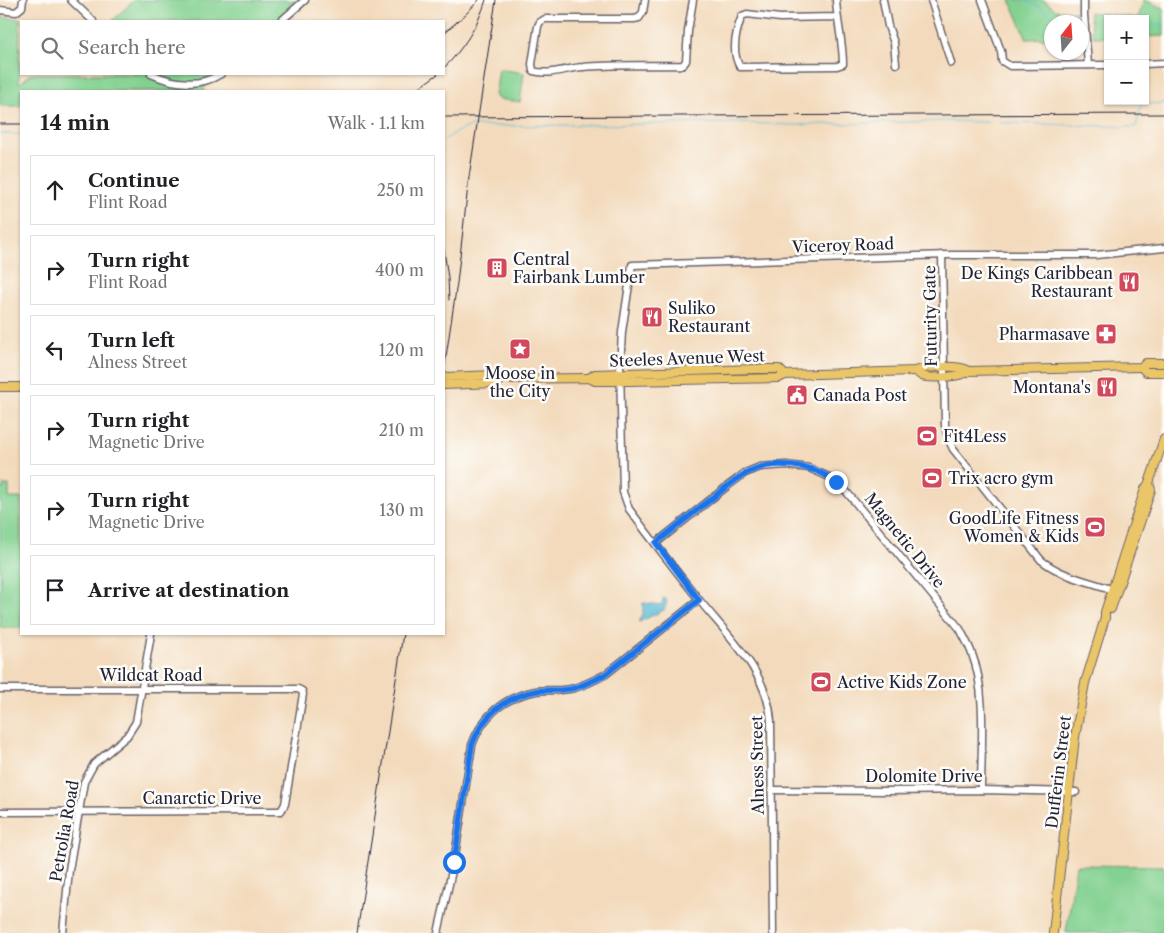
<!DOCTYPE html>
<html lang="en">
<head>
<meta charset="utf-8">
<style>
  body { margin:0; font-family:"Libre Caslon Text",serif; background:#f6f6f6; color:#202124 }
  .controls { position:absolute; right:15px; top:15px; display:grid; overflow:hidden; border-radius:0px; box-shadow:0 1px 4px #0004 }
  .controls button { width:45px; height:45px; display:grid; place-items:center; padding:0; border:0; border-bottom:1px solid #e0e0e0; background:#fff; color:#202124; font:25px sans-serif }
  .compass { position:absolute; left:1044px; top:15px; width:45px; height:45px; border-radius:50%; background:#fff; box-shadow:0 1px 4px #0004; rotate:17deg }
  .stop { position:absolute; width:15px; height:15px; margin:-11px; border:4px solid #1a73e8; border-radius:50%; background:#fff }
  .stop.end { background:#1a73e8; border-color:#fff; box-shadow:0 1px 5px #0008 }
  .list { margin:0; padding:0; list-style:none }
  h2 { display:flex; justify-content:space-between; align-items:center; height:65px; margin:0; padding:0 20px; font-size:21px }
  h2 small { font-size:16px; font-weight:400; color:#757577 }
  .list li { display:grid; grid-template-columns:32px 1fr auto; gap:15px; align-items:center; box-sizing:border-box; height:70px; margin:0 10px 10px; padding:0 10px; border:1px solid #e0e0e0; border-radius:0px }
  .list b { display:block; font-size:19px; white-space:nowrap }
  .list p { margin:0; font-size:16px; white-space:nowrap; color:#757577 }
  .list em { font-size:16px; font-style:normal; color:#757577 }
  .icon { flex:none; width:28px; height:28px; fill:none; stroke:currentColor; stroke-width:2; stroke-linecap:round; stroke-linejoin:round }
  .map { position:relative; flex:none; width:1164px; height:933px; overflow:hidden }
  .search { position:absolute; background:#fff; box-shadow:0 1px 4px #0004; left:20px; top:20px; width:425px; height:55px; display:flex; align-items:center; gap:12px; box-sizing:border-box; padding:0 18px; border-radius:0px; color:#757577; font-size:19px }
  .panel { position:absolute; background:#fff; box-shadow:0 1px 4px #0004; left:20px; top:90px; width:425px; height:545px; border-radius:0px }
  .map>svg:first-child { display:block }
  .green { fill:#83d191; stroke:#527a66 }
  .water { fill:#57bbd5; stroke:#3c6e88 }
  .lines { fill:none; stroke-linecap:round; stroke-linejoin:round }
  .stream { stroke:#57bbd5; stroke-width:1 }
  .minor-casing { stroke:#6b6268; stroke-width:9 }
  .major-casing { stroke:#6b6268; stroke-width:10 }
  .minor { stroke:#fff; stroke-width:6 }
  .major { stroke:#ebc669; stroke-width:8 }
  .rail { stroke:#22223b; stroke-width:1 }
  .route { stroke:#1a73e8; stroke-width:6 }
  .labels { text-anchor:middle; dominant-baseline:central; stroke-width:5; stroke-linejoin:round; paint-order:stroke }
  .street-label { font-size:16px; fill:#22223b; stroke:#fdfcf7 }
  .poi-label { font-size:16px; fill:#22223b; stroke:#fdfcf7; text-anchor:start }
</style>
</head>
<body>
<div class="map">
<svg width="1164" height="933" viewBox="0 0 1164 933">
  <rect width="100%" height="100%" fill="#fdfcf7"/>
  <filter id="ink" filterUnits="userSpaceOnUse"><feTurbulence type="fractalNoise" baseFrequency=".02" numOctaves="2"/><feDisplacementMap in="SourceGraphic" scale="10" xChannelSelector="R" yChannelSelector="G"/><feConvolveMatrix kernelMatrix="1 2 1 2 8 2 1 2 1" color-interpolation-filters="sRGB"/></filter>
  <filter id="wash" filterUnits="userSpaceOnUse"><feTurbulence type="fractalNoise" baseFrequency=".0096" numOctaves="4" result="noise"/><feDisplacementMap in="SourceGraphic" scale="20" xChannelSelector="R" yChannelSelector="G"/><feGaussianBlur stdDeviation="1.12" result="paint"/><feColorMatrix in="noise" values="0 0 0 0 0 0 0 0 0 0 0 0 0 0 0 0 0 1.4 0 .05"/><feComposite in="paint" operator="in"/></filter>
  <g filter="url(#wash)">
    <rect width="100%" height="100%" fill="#f3dabc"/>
    <!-- green -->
    <g class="green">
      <polygon points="134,0 309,0 285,21 112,21"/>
      <polygon points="1010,0 1044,0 1056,10 1077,12 1079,22 1052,22 1051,38 1027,39"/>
      <polygon points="1144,0 1164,8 1164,36 1145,37 1145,19 1108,19 1108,37 1093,37 1089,12 1138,18"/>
      <polygon points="0,17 20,19 19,84 31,74 225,74 203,88 205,91 21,91 21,106 0,106"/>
      <polygon points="499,69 524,73 520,102 498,99 495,95"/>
      <polygon points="3,485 9,485 9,498 21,498 21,628 0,628 0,488 4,489"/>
      <polygon points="1076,865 1164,866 1164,933 1066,933"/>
    </g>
    <!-- water -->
    <polygon class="water" points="663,598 666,599 667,602 664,610 639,622 643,615 643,603 662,605"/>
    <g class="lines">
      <!-- stream -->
      <g class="stream">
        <polyline points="1024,0 1038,6 1060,22"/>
        <polyline points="1145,25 1164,25"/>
        <polyline points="1106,27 1108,27"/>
        <polyline points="0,134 21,134"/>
        <path d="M444,140C468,125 467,125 496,126L739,123L795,125L951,121L1136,127L1141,104L1164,103"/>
      </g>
    </g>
  </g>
  <g filter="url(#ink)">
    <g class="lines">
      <!-- minor casing -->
      <g class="minor-casing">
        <g id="minor">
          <polyline points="71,0 93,21"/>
          <path d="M645,0L643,12L639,18L634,19H545L540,22L538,26L532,64L533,71C549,76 567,68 583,67C616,64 650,66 683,65L686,61L688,31L693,0"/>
          <path d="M836,0C837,22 843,42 843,64L837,66L740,67C731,52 736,31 742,16L747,14L780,18L837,17"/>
          <polyline points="883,0 888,26 894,43 896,64"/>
          <polyline points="931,0 951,63"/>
          <polyline points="982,0 1001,51 1002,61 1010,66 1108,65"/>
          <polyline points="1084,0 1084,14 1088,65"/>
          <polyline points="0,10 16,12 22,7 23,0"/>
          <polyline points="281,21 305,0"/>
          <polyline points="1145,64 1164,63"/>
          <path d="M151,74C174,84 198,88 221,74"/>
          <path d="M942,255L945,425L948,438L953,449L1041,560C1064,578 1090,581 1116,591"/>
          <path d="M656,543L725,488L745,473L760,467L786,465L809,468L827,476L845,490L960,629C964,637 969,645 972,654C987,692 981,748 981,790"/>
          <polyline points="0,689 298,689 302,691 303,694 285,804 281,811 0,812"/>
          <polyline points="772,790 886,791 981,790 1076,792"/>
          <polyline points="63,933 69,870 84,782 94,764 127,736 136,722 151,634"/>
          <path d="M438,933L454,862L472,745C483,715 504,697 536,691C548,689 562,692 574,688C585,685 595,680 606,674L699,600"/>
          <path d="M773,933L771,721C768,672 729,637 700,601C676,571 652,540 629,509L623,492L620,367L622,332L632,265L949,255H1096L1164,248"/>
        </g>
      </g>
      <!-- major casing -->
      <g class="major-casing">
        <g id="major">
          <polyline points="1141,367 1146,372 1164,372"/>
          <path d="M915,371C918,373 920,375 922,376C931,379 962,377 969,371"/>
          <polyline points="444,377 496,375 503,379"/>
          <polyline points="589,378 595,374 756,369 779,369 785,375"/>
          <path d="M444,385L496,383L503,379L589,378L595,381H627L779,378L785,375L915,371C926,367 959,364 969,371L1141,367L1146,363H1164"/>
          <polyline points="0,387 21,387"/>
          <polyline points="1111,609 1151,490 1149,483"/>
          <polyline points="1053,933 1075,737 1085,683 1105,618 1105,612 1145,489 1149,483 1164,439"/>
        </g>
      </g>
      <!-- minor -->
      <use href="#minor" class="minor"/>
      <!-- major -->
      <use href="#major" class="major"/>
      <!-- rail -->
      <g class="rail">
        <polyline points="444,33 465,15 479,0"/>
        <path d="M444,68C463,49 478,26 486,0"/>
        <polyline points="414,91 438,74"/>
        <polyline points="444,117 1164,114"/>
        <polyline points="0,124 21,124"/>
        <polyline points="444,250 448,278 449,300"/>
        <polyline points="444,370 457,283 469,177 496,0"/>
        <polyline points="357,933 403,634"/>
      </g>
    </g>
  </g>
  <g class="lines" filter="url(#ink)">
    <!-- route -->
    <path class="route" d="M454,862L472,745C483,715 504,697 536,691C548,689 562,692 574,688C585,685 595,680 606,674L699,600L656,543C675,528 694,512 714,497C724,489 734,480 745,474C771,458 813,464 836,482"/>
  </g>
  <!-- icons -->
  <defs>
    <g id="building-square" transform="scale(1.125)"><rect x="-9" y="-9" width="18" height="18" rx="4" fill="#d1495b" stroke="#fdfcf7"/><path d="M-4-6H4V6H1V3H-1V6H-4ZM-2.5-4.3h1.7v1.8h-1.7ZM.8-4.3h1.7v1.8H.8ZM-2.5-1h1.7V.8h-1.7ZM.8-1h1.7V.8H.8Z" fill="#fff"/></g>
    <g id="restaurant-square" transform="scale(1.125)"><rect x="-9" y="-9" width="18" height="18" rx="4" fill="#d1495b" stroke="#fdfcf7"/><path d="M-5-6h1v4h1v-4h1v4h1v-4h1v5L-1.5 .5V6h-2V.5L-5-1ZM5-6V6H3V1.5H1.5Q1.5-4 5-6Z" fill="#fff"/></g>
    <g id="pharmacy-square" transform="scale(1.125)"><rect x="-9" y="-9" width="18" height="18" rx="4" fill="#d1495b" stroke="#fdfcf7"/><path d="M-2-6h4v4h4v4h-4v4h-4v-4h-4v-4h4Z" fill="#fff"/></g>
    <g id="sight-square" transform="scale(1.125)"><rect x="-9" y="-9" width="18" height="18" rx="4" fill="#d1495b" stroke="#fdfcf7"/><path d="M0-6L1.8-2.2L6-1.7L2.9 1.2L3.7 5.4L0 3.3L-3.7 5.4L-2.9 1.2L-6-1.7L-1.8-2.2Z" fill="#fff"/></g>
    <g id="civic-square" transform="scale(1.125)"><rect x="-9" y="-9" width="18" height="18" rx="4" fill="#d1495b" stroke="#fdfcf7"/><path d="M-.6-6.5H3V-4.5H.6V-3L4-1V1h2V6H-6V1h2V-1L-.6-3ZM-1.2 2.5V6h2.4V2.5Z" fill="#fff"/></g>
    <g id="stadium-square" transform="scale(1.125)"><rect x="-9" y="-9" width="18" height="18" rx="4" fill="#d1495b" stroke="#fdfcf7"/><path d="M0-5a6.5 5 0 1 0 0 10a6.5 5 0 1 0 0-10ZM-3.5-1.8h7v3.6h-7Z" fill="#fff"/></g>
  </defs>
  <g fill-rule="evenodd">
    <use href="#building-square" x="497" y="268"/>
    <use href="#restaurant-square" x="1129" y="282"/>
    <use href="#restaurant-square" x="652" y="317"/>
    <use href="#pharmacy-square" x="1106" y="334"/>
    <use href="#sight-square" x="520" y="349"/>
    <use href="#restaurant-square" x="1107" y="387"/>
    <use href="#civic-square" x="797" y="395"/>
    <use href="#stadium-square" x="927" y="436"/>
    <use href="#stadium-square" x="932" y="478"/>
    <use href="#stadium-square" x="1095" y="527"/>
    <use href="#stadium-square" x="821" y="682"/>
  </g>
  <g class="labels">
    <!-- street labels -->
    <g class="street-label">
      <text transform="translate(843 245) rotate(-2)">Viceroy Road</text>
      <text transform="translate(930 316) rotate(-91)">Futurity Gate</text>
      <text transform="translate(687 358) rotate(-2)">Steeles Avenue West</text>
      <text transform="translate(905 540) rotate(51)">Magnetic Drive</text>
      <text x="151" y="675">Wildcat Road</text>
      <text transform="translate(757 765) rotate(-91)">Alness Street</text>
      <text transform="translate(1058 772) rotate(-83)">Dufferin Street</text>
      <text x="924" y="776">Dolomite Drive</text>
      <text x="202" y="798">Canarctic Drive</text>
      <text transform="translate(64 831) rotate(-80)">Petrolia Road</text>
    </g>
    <!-- poi labels -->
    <g class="poi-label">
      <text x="513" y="259">Central<tspan x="513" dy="18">Fairbank Lumber</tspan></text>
      <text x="1113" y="273" text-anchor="end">De Kings Caribbean<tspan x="1113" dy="18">Restaurant</tspan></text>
      <text x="668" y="308">Suliko<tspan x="668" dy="18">Restaurant</tspan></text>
      <text x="1090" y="334" text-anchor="end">Pharmasave</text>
      <text x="520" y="373" text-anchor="middle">Moose in<tspan x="520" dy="18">the City</tspan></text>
      <text x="1091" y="387" text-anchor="end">Montana's</text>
      <text x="813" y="395">Canada Post</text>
      <text x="943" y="436">Fit4Less</text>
      <text x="948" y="478">Trix acro gym</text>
      <text x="1079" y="518" text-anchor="end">GoodLife Fitness<tspan x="1079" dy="18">Women &amp; Kids</tspan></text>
      <text x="837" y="682">Active Kids Zone</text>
    </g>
  </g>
</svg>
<div class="controls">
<button>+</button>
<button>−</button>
</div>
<svg class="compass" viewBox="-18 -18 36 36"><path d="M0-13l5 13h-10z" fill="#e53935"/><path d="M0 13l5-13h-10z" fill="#757577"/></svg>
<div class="stop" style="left:454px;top:862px"></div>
<div class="stop end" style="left:836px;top:482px"></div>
<div class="search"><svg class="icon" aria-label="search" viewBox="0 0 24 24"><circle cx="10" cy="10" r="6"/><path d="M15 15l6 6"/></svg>Search here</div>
<section class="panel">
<h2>14 min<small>Walk · 1.1 km</small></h2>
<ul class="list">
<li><svg class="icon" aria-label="ahead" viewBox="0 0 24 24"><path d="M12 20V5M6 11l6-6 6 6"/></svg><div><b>Continue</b><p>Flint Road</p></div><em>250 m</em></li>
<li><svg class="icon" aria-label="right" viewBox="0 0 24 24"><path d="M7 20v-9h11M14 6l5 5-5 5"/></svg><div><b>Turn right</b><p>Flint Road</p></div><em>400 m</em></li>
<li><svg class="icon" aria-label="left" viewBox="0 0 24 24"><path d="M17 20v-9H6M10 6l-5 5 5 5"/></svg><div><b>Turn left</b><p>Alness Street</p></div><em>120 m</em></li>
<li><svg class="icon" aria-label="right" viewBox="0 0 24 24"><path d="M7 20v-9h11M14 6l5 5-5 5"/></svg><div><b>Turn right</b><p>Magnetic Drive</p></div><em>210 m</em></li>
<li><svg class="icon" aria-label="right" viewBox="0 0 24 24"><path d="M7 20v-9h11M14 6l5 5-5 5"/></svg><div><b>Turn right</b><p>Magnetic Drive</p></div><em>130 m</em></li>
<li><svg class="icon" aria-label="arrive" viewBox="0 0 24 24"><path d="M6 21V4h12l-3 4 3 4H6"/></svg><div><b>Arrive at destination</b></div></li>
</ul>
</section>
</div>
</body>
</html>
